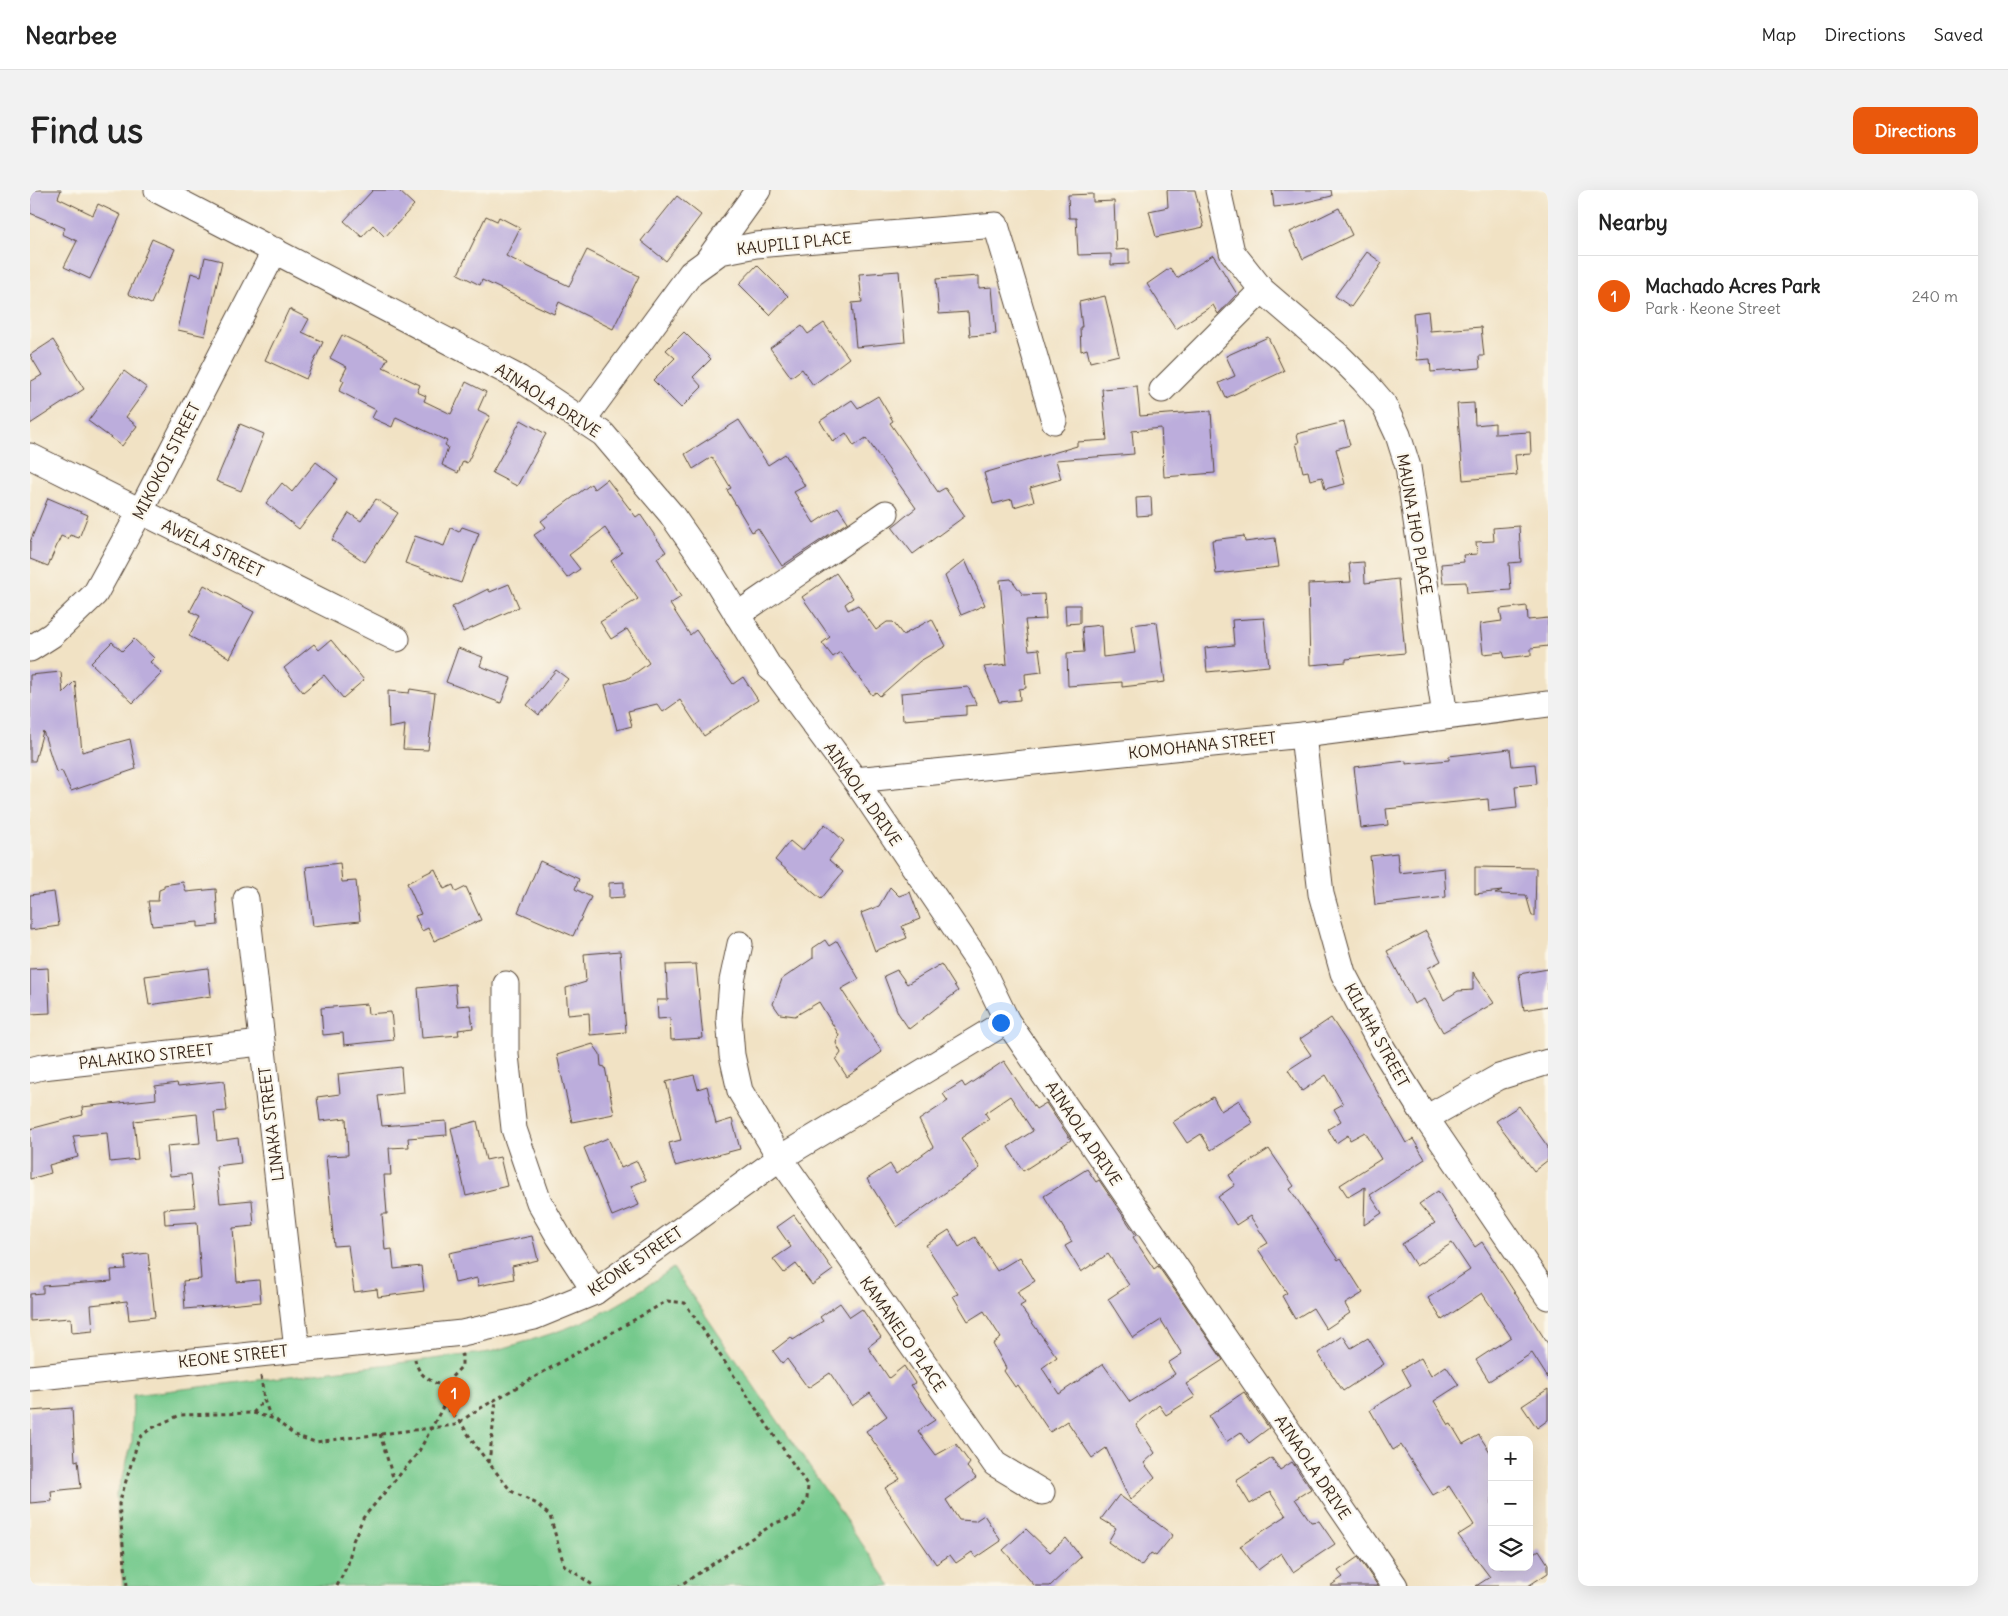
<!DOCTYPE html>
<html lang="en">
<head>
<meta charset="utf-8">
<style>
  body { margin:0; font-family:Delius,sans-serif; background:#f2f2f2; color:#222 }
  .controls { position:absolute; right:15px; bottom:15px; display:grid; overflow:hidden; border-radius:10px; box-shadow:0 5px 20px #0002 }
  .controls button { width:45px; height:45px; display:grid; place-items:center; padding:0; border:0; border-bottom:1px solid #e0e0e0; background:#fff; color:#222; font:25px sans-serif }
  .you { position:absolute; left:970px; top:832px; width:18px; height:18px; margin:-12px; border:4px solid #fff; border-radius:50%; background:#1a73e8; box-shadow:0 0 0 8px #1a73e833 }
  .badge { display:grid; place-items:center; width:32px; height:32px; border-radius:50%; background:#ea580c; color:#fff; font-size:16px; font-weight:700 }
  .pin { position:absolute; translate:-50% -41px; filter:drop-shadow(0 1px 2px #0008) }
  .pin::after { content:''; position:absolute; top:26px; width:18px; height:15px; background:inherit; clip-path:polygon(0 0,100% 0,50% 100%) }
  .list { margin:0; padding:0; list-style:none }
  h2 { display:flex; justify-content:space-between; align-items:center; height:65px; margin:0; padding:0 20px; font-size:21px }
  h2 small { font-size:16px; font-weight:400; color:#767676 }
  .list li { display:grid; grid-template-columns:32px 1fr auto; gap:15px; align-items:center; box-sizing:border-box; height:80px; padding:0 20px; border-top:1px solid #e0e0e0 }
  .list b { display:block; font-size:19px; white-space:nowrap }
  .list p { margin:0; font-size:16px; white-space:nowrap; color:#767676 }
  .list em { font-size:16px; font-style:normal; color:#767676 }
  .icon { flex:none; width:28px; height:28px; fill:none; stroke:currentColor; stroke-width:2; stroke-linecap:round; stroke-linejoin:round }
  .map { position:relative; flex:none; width:1518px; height:1396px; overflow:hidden; border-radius:10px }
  header { display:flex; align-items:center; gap:30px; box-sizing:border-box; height:70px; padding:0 25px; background:#fff; border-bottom:1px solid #e0e0e0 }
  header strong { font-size:24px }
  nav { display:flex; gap:28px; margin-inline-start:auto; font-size:18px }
  .intro { display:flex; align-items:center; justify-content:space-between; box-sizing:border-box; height:120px; padding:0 30px }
  h1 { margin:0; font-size:35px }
  .button { padding:12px 22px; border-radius:10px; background:#ea580c; color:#fff; font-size:18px; font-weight:700 }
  main { display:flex; gap:30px; padding:0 30px }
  aside { flex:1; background:#fff; border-radius:10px; box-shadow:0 5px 20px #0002 }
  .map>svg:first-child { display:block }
  .green { fill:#74c98c; stroke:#587a55 }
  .building { fill:#bcaddc }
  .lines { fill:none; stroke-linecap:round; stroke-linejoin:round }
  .minor-casing { stroke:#564637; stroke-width:27 }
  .path { stroke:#564637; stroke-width:3; stroke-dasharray:4 4; stroke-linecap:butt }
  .minor { stroke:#fff; stroke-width:25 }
  .labels { text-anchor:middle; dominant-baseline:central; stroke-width:4.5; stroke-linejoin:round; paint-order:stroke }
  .street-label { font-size:16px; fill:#3b2a1e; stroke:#fbf7ec }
</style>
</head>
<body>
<header>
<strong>Nearbee</strong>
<nav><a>Map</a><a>Directions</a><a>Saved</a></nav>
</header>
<div class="intro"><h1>Find us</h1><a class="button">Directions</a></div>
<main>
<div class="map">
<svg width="1518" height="1396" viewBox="0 0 1518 1396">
  <rect width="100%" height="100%" fill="#fbf7ec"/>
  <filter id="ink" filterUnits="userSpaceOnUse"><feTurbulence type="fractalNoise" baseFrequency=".02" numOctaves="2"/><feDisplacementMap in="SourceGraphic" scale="10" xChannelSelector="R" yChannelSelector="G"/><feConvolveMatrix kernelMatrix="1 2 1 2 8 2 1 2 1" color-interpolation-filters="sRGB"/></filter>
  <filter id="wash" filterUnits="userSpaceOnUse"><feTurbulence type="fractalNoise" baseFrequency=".0096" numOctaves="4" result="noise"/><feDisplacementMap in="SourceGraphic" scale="20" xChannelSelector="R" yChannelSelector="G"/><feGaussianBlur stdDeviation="1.12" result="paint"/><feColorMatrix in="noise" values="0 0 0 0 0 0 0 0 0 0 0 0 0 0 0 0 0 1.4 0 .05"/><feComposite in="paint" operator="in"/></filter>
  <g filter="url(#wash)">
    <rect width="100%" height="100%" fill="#f1e2c4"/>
    <!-- green -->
    <path class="green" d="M643,1078L861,1396H93L86,1304L94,1283L102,1252L103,1205L460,1162C494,1152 529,1143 561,1128C591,1115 617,1096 643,1078Z"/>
    <g id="blocks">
      <!-- building -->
      <g class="building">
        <polygon points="0,0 31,0 28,8 63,25 68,14 91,25 60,89 34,77 47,51 32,44 35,38 0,23"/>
        <polygon points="343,0 368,0 384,15 355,47 343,35 332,47 314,31"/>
        <polygon points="1137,0 1165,0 1174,37 1126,47 1119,21 1138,17"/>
        <polygon points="1242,0 1301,0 1302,6 1264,15 1244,17"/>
        <polygon points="1063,4 1063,12 1084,11 1086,60 1099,59 1099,74 1081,75 1081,64 1048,65 1046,28 1039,28 1038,5"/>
        <polygon points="647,6 671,25 636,71 611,51"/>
        <polygon points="1309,18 1322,45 1273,69 1260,42"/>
        <polygon points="456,26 467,31 469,27 490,38 476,66 539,96 557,60 609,86 583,139 529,112 524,124 452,90 450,95 428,84"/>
        <polygon points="122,49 145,59 121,114 98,104"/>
        <polygon points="1337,62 1352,73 1321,117 1305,106"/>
        <polygon points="1183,65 1207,104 1188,124 1183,115 1146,139 1117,94 1140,78 1147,88"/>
        <polygon points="175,67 192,71 175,146 148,140 161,83 171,86"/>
        <polygon points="727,75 758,106 740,125 709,94"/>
        <polygon points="869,81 875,152 826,157 822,113 832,112 829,84"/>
        <polygon points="949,86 949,98 962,97 966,144 940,146 938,122 909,124 906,89"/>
        <polygon points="1075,106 1089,165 1060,172 1057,159 1051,161 1050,137 1052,137 1049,112"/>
        <polygon points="259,119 279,129 272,142 293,152 276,189 235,170"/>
        <polygon points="1398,121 1400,141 1451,137 1454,166 1449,166 1450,178 1401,182 1400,169 1387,170 1383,123"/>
        <polygon points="794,133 819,168 783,195 772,179 761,187 740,158 772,136 778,144"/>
        <polygon points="654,142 681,169 663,187 672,197 651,218 623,190 645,168 636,160"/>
        <polygon points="312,145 358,168 353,177 390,195 387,202 396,206 394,211 421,224 436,192 456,202 448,220 460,226 437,273 433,271 428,283 412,275 418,257 415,255 417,251 366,227 362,237 342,228 346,220 309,201 314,191 311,189 317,177 300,168"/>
        <polygon points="1238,147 1254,181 1196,208 1189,193 1205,186 1196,166"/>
        <polygon points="23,150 54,199 0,234 0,192 12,185 0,165"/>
        <polygon points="94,181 117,198 96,227 107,236 92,256 58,231"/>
        <polygon points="1107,196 1110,226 1181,221 1185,283 1134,287 1131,238 1102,241 1104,264 1026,270 1031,289 1000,298 1004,311 984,317 982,309 963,314 954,283 1047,256 1047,252 1077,250 1072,199"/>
        <polygon points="848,206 863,231 860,233 908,302 915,298 935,326 883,364 862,337 886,318 836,248 824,256 816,243 803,252 790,231 822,210 828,218"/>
        <polygon points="1444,213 1445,235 1465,233 1465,244 1500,242 1501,264 1485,265 1487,285 1433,290 1427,214"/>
        <polygon points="491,230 516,244 487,296 462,283"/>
        <polygon points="709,230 738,275 755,264 775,296 764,302 784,333 808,317 818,332 752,376 728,338 722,342 697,300 701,298 682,267 663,279 655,264"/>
        <polygon points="1314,232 1320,255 1306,259 1315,294 1295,299 1292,287 1280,290 1278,281 1273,282 1266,253 1269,253 1267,244"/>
        <polygon points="210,234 234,244 211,301 186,291"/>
        <polygon points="286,272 308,289 269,339 236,313 252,293 262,302"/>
        <polygon points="577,289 606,327 610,324 636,362 627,368 651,407 640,414 660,445 666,440 703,494 713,487 728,510 674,546 650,510 633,522 627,514 598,521 602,536 587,540 575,495 597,489 619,473 597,439 581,449 570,432 608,409 581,371 592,363 575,338 539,365 550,379 537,388 504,345 516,337 511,331 561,294 564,299"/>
        <polygon points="1121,307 1122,325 1107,326 1106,308"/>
        <polygon points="18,308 58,325 49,348 40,345 38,349 31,346 18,376 0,369 0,352"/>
        <polygon points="346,309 368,323 335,372 302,350 319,323 331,331"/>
        <polygon points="1489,336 1491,372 1479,373 1481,400 1437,403 1436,392 1413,393 1411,374 1434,372 1433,365 1447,364 1446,352 1464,351 1463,338"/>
        <polygon points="432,337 449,343 431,393 375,373 385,346 414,356 421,338 429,342"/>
        <polygon points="1214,346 1215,352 1245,348 1249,377 1186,384 1182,350"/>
        <polygon points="935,370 955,415 931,425 915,386"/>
        <polygon points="1334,372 1335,393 1368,389 1375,463 1316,469 1316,472 1280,475 1278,394 1321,392 1319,373"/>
        <polygon points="806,383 823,408 815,414 818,420 828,415 846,440 857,432 863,432 873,445 902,429 916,456 890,471 850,506 846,502 842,505 810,462 803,467 792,453 800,447 772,407"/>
        <polygon points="981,389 993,405 1014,404 1016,429 995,430 999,460 1009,459 1012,482 995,484 996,498 989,499 990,510 969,512 954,477 977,474 970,390"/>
        <polygon points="479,394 489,417 433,442 422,417 458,399 460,402"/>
        <polygon points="174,395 224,422 200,468 159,446 170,426 160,421"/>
        <polygon points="1035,415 1050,415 1050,433 1036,434"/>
        <polygon points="1497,416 1498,430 1518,428 1518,456 1501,458 1501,465 1475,468 1473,462 1453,464 1450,434 1472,431 1470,419"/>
        <polygon points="1234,428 1239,476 1177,482 1175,458 1204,455 1202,430"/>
        <polygon points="1127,432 1135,492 1092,497 1092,492 1038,496 1037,463 1054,462 1052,437 1071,435 1073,467 1105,463 1101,435"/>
        <polygon points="104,449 124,468 120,472 132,483 103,513 61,473 82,452 92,461"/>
        <polygon points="301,450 334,490 313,508 294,485 273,502 254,478 284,454 289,460"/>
        <polygon points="428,458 453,467 450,476 481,488 471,513 416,492"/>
        <polygon points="526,480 538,489 509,525 497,515"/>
        <polygon points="31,482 33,503 45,491 52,562 100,549 106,579 41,601 32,581 26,582 13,541 5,571 0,571 0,485"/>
        <polygon points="938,497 947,515 936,516 936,525 873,530 871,503"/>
        <polygon points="380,499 405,503 398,560 373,559 375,535 359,538 358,501 379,503"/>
        <polygon points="1480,559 1482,576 1505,574 1507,594 1485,596 1487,618 1459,621 1458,609 1356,619 1358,635 1331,638 1324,577 1376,571 1376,574 1419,570 1419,566"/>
        <polygon points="795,634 814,651 799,670 813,682 791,709 745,670 760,651 772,661"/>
        <polygon points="1367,663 1369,683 1414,678 1416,707 1345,715 1340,666"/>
        <polygon points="510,671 549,689 545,699 561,707 543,746 488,722"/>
        <polygon points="310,673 312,692 326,691 330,731 283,736 276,677"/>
        <polygon points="1445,677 1506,678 1505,726 1502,726 1496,705 1465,704 1472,701 1445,704"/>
        <polygon points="405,679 414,699 423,695 426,702 436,697 451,730 404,751 398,738 392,741 385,726 391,724 377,693"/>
        <polygon points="153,692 156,702 186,699 188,735 168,737 168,732 122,736 118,711 128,711 129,700 134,698 134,695"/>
        <polygon points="594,692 594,707 579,708 579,693"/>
        <polygon points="860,697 869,706 880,702 890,729 872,736 877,748 845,761 831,723 849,716"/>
        <polygon points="24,702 29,736 0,740 0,705"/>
        <polygon points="1396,741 1411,771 1398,778 1414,810 1428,801 1443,800 1443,782 1464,813 1413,842 1394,809 1384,814 1357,761"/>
        <polygon points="795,750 799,756 807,751 829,789 811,799 852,862 817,887 806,870 811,863 806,853 809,845 789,812 765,826 750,824 743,814 752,789 783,768 783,758"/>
        <polygon points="590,761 596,842 560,845 559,823 538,825 536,798 556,792 554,764"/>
        <polygon points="666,774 673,848 641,850 640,828 628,829 627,810 638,810 636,775"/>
        <polygon points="911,774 928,801 879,839 868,823 854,786 867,780 877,794"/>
        <polygon points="18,778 20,823 0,824 0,779"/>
        <polygon points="178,778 181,806 119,815 115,786"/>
        <polygon points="1518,779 1518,816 1494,820 1489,784"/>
        <polygon points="425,794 427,816 440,815 443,838 428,840 429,845 392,848 388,798"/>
        <polygon points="337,814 338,824 361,822 364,850 314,855 313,843 293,845 291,818"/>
        <polygon points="1301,828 1332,875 1376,953 1383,949 1395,969 1340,1005 1352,1023 1334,1035 1335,997 1318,1007 1310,995 1351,969 1335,942 1320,950 1318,945 1306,953 1298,939 1311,931 1304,919 1313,914 1296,885 1272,901 1258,880 1281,865 1270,849"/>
        <polygon points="563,854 570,864 571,876 575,877 584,924 542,932 527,865"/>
        <polygon points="974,871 1006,919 1016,913 1041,950 993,981 978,957 1003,941 980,906 955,923 959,929 931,948 950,978 867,1037 837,989 860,974 866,984 903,957 889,930 918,911 913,904 932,892 935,897"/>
        <polygon points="371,877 373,903 348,906 352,936 416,931 417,945 378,948 379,957 359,958 361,985 354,985 357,1024 352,1024 355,1060 362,1059 364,1079 391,1076 394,1101 348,1107 347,1099 324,1102 318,1055 304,1056 296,966 318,965 316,928 290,931 287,907 310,904 308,884"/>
        <polygon points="664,885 668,899 677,896 686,934 702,929 710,959 645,976 639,953 651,950 636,892"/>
        <polygon points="194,891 197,921 184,922 187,951 208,948 211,973 186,976 190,1013 222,1010 224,1036 203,1038 207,1092 229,1090 231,1112 155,1119 153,1091 171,1089 167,1032 135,1034 134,1019 165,1017 161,984 140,986 137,956 170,953 167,924 104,931 108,969 80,972 77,943 43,946 48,967 19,975 21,983 0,989 0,939 53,925 52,917 126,909 125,896 147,893 148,896"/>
        <polygon points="1183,907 1191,921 1209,910 1223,933 1181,960 1171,944 1157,953 1143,932"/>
        <polygon points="1489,916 1518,957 1518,970 1504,981 1466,931"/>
        <polygon points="447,931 456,970 470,967 477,996 436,1006 421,938"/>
        <polygon points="578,948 591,978 607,971 616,990 601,996 609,1015 582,1026 554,958"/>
        <polygon points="1239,959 1264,996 1260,999 1308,1070 1311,1068 1333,1103 1315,1114 1320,1123 1296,1139 1283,1118 1265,1129 1252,1106 1257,1103 1228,1059 1238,1053 1220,1026 1206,1035 1188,1007 1205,995 1199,985"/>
        <polygon points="1057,979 1066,992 1069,990 1106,1045 1103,1047 1124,1079 1128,1076 1193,1170 1156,1194 1165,1207 1136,1225 1129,1215 1106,1235 1125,1263 1114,1273 1125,1288 1100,1310 1076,1258 1062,1268 1037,1231 1020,1242 988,1195 985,1197 974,1181 976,1178 963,1154 971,1148 954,1121 938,1131 923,1106 928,1104 896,1055 919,1040 929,1057 945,1047 967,1081 990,1067 1005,1091 987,1102 995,1113 990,1116 1027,1167 1012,1178 1029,1204 1073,1174 1100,1212 1145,1184 1138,1173 1152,1164 1131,1130 1103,1148 1078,1109 1099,1095 1078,1064 1051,1082 1035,1056 1042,1052 1014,1006"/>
        <polygon points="1408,1001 1445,1057 1452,1052 1518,1154 1518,1188 1502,1163 1459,1191 1446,1170 1481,1147 1452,1103 1412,1130 1398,1108 1440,1080 1422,1053 1386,1076 1372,1054 1405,1033 1389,1014"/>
        <polygon points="764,1025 803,1080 782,1095 766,1074 754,1083 743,1069 761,1057 747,1037"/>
        <polygon points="502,1046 508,1070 482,1076 484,1089 448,1096 447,1088 425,1093 419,1063"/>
        <polygon points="118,1063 125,1127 99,1130 97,1111 61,1115 63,1141 42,1143 41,1128 0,1131 0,1104 13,1103 13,1096 82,1091 81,1080 96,1079 95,1066"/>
        <polygon points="810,1113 820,1127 832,1119 851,1147 838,1157 859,1188 874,1176 885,1193 881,1195 905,1230 888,1241 906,1265 926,1254 940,1273 937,1277 946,1288 916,1310 929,1330 945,1331 954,1325 971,1351 946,1368 942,1362 926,1373 920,1365 906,1374 878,1333 855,1298 870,1289 836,1241 857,1226 840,1203 822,1216 800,1183 778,1198 757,1169 752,1173 743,1161 761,1147 763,1150 793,1131 790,1127"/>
        <polygon points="1313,1146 1321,1158 1338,1148 1354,1174 1313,1201 1288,1163"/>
        <polygon points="1391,1168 1401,1186 1416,1176 1429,1195 1404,1211 1419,1235 1421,1234 1433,1254 1449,1245 1462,1265 1462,1377 1499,1377 1499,1367 1509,1360 1518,1374 1518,1383 1498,1396 1446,1396 1460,1387 1428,1345 1444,1335 1419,1296 1403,1305 1371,1255 1363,1260 1340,1220 1381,1195 1372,1179"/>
        <polygon points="1518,1199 1518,1230 1507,1238 1492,1216"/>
        <polygon points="1214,1202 1239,1238 1219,1253 1211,1242 1196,1252 1179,1226"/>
        <polygon points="42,1218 45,1271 48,1270 51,1298 21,1301 22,1311 0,1313 0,1221"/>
        <polygon points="1242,1268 1250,1280 1262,1272 1281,1299 1265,1309 1281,1332 1289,1331 1305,1354 1263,1382 1251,1363 1228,1380 1210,1356 1256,1326 1240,1302 1220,1314 1206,1291"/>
        <polygon points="1089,1305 1143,1345 1126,1366 1121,1363 1111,1376 1078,1352 1086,1338 1071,1329"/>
        <polygon points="996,1339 1020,1362 1036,1348 1051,1367 1020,1396 1005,1396 973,1360"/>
        <polygon points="1328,1367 1348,1396 1300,1396 1313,1387 1308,1381"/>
      </g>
    </g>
  </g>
  <g filter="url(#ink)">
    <use href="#blocks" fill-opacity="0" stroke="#564637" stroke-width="1"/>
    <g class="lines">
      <!-- minor casing -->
      <g class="minor-casing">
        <g id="minor">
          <polyline points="127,0 489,188 573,244 641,324 678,377 740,478 746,483 825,590 949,773 977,831 1365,1396"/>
          <polyline points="1188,0 1202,62 1232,100 1309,166 1334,191 1353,213 1368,245 1378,277 1415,526"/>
          <polyline points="677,71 728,0"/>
          <polyline points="1132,200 1232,100"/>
          <polyline points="553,230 661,83 690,62 726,55 966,35 1024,231"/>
          <polyline points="0,266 367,449"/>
          <polyline points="707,425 856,323"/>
          <polyline points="0,459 22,445 65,404 110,322 245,60"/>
          <polyline points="1273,545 1291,704 1313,783 1353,859 1396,928 1518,1107"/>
          <polyline points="825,590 1273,545 1518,514"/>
          <polyline points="216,709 267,1160"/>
          <polyline points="710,754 702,791 699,828 702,865 710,901 750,968 965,1274 1012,1302"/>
          <polyline points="476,794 476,865 484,939 509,1012 529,1047 565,1102"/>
          <polyline points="0,880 12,877 232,853"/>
          <polyline points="1396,928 1469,887 1518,872"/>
          <polyline points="0,1188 432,1143 504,1127 565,1102 750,968 977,831"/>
        </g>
      </g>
      <!-- path -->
      <g class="path">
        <polyline points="430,1166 432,1165 432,1176 417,1192 413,1202 414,1215 431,1233 447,1258 481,1301 507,1314 520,1326 534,1375 564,1396"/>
        <path d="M385,1169C388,1186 400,1191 415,1197"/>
        <polyline points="231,1186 234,1210 241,1228"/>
        <polyline points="223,1223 234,1210"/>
        <polyline points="350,1244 364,1291"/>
        <polyline points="459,1273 466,1210"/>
        <polyline points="97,1396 89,1314 109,1248 120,1239 150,1225 223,1223 245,1229 264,1245 285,1252 425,1235 449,1219 637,1111 655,1113 778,1296 777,1309 767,1326 745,1333 649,1396"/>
        <polyline points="307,1396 318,1374 323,1351 333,1328 388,1263 414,1215"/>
      </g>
      <!-- minor -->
      <use href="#minor" class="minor"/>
    </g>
  </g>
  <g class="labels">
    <!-- street labels -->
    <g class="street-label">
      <text transform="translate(764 53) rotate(-6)">KAUPILI PLACE</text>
      <text transform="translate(518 210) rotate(33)">AINAOLA DRIVE</text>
      <text transform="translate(136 271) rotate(-63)">MIKOKOI STREET</text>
      <text transform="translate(1385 334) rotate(80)">MAUNA IHO PLACE</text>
      <text transform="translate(183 358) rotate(26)">AWELA STREET</text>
      <text transform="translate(1172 555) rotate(-6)">KOMOHANA STREET</text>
      <text transform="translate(833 604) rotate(55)">AINAOLA DRIVE</text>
      <text transform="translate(1347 845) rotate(61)">KILAHA STREET</text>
      <text transform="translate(116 866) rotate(-6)">PALAKIKO STREET</text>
      <text transform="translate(241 934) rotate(-97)">LINAKA STREET</text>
      <text transform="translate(1054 943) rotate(56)">AINAOLA DRIVE</text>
      <text transform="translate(605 1071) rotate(-34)">KEONE STREET</text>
      <text transform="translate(873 1144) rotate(55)">KAMANELO PLACE</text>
      <text transform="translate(203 1166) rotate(-6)">KEONE STREET</text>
      <text transform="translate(1283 1277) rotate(56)">AINAOLA DRIVE</text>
    </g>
  </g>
</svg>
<div class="controls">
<button>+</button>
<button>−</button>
<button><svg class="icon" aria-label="layers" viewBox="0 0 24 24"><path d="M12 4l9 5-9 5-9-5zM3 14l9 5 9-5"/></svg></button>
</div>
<div class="you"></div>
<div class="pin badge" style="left:424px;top:1228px">1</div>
</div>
<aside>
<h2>Nearby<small></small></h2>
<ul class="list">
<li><span class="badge">1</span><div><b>Machado Acres Park</b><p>Park · Keone Street</p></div><em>240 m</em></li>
</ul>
</aside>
</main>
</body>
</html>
